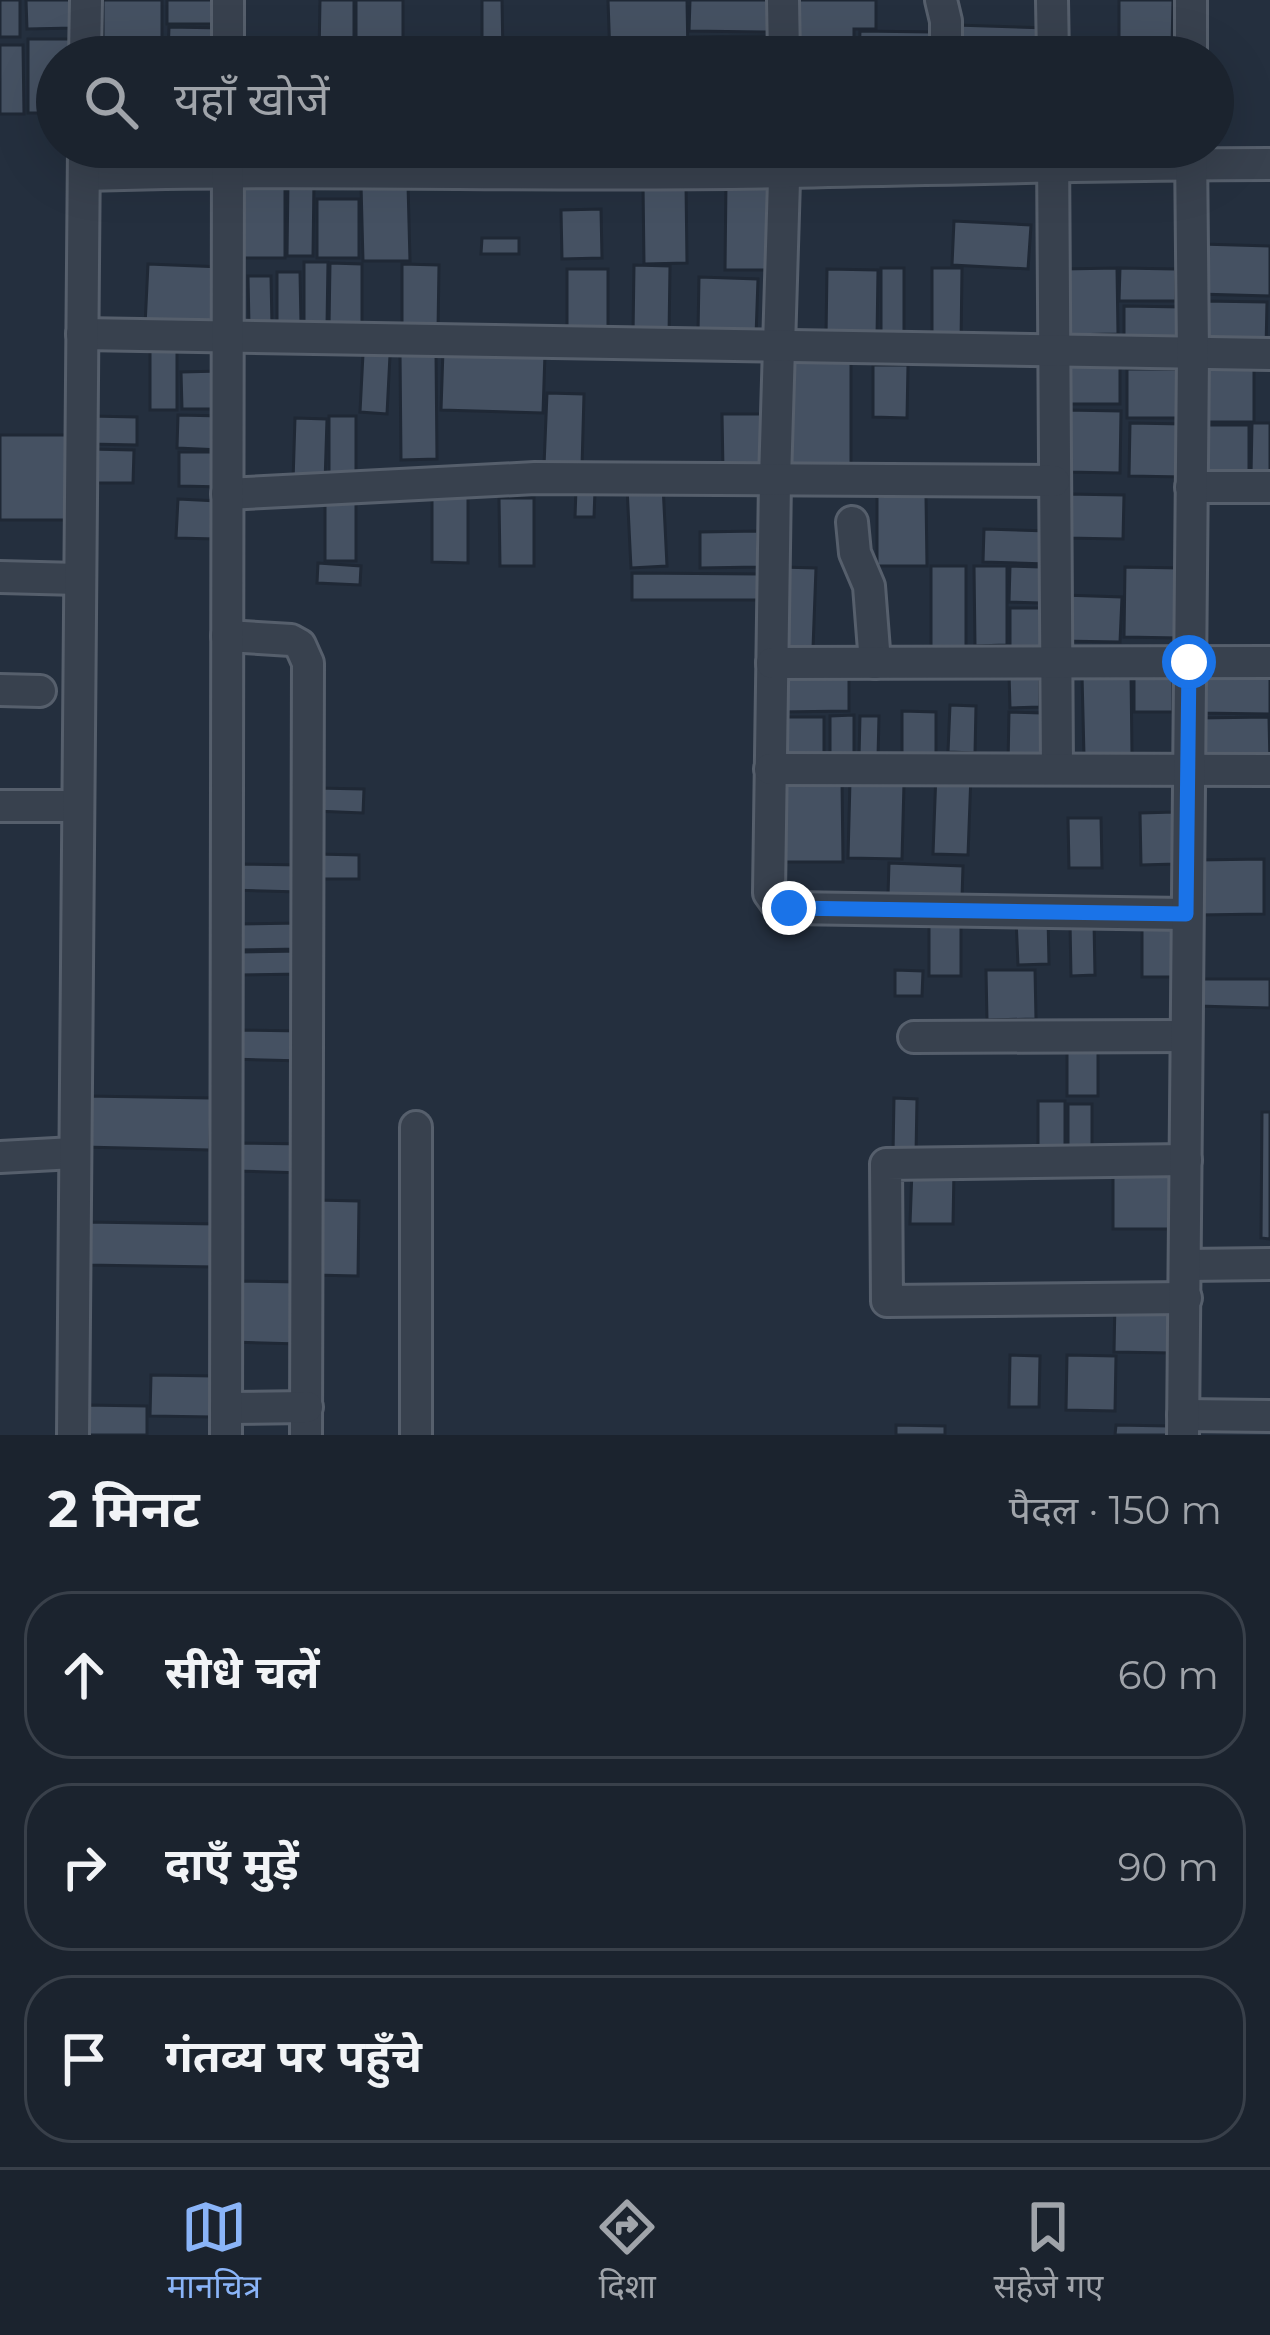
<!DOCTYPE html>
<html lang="hi">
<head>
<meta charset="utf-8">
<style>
  body { margin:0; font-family:Montserrat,"Noto Sans Devanagari",sans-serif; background:#242b36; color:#f1f3f6 }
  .stop { position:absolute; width:36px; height:36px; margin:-27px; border:9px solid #1a73e8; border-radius:50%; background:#fff }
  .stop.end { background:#1a73e8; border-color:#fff; box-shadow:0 3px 12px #0008 }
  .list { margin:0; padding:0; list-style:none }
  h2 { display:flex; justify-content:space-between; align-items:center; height:156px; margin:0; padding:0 48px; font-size:51px }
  h2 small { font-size:39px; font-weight:400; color:#a0a4aa }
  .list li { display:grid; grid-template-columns:78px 1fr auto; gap:36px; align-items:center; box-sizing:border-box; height:168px; margin:0 24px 24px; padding:0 24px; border:3px solid #39404a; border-radius:48px }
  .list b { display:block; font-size:45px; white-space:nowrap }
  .list em { font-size:39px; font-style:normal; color:#a0a4aa }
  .icon { flex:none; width:66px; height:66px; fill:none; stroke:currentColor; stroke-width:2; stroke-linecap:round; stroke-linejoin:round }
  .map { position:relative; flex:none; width:1270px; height:1435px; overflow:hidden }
  .search { position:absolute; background:#1b232e; box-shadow:0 12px 48px #0002; left:36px; right:36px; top:36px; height:132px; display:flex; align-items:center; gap:30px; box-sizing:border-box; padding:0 42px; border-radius:66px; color:#a0a4aa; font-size:45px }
  .sheet { height:732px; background:#1b232e }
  nav { display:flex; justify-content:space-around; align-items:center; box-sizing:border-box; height:168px; border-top:3px solid #39404a; background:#1b232e; font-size:33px; color:#a0a4aa }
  nav a { display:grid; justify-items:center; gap:6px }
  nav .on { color:#8ab4f8 }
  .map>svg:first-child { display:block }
  .building { fill:#455162; stroke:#1f2835; stroke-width:3 }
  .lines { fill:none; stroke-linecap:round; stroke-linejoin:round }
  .minor-casing { stroke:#565f6c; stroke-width:36 }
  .minor { stroke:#38414e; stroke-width:30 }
  .route { stroke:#1a73e8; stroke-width:15 }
</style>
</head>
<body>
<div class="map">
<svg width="1270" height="1435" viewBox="0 0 1270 1435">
  <rect width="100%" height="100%" fill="#242f3e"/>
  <!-- building -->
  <g class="building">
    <rect x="0" y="0" width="20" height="37"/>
    <polygon points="26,0 73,0 74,28 27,29"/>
    <rect x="103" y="0" width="59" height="55"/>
    <rect x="167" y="0" width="60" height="24"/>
    <polygon points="320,0 354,0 354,57 319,57"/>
    <rect x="356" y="0" width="47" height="57"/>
    <polygon points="482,0 502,0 503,57 482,57"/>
    <polygon points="608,0 687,0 688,57 610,57"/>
    <polygon points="690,0 770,0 770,32 689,31"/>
    <polygon points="792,0 876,0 876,29 854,29 854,57 792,57"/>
    <polygon points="1119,0 1173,0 1172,48 1119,47"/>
    <polygon points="955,25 1047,28 1046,57 954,57"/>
    <polygon points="169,27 224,28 224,57 168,55"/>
    <polygon points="860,31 933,32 932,57 859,57"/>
    <polygon points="769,36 769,57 691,57 691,37"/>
    <polygon points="28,39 77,39 77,57 57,57 57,113 28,113"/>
    <polygon points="0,45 23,45 24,114 0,114"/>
    <polygon points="1114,46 1114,57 1063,57 1062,47"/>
    <polygon points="164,147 221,147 221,165 165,166"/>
    <polygon points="363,147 402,147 402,161 363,163"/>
    <polygon points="434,147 479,147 479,159 433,158"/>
    <rect x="602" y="147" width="42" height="11"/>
    <polygon points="647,147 691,147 691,157 647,158"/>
    <rect x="693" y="147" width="37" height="12"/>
    <rect x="735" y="147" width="44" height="21"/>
    <rect x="241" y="173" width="44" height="85"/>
    <polygon points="288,180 314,180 313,256 287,256"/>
    <polygon points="726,182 774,183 773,270 725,270"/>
    <polygon points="408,184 410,261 363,261 361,185"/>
    <polygon points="643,184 686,184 687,263 644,264"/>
    <rect x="317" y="199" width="42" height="59"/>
    <polygon points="601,209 602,258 562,259 561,210"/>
    <polygon points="954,221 1031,225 1028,269 952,265"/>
    <polygon points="482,238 519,238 519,254 481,254"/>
    <polygon points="1200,244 1270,246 1270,296 1198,294"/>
    <polygon points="304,262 328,262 327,326 304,326"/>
    <polygon points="330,263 362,264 362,326 329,326"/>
    <polygon points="148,264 222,267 220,329 145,326"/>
    <polygon points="402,264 439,265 438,330 402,330"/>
    <polygon points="634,265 670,266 669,336 633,335"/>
    <rect x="881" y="268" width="23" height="72"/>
    <polygon points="932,268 962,268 961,343 932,343"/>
    <polygon points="1117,268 1118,334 1064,335 1063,269"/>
    <polygon points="1120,268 1176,269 1176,301 1119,301"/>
    <rect x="567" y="269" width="41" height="71"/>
    <polygon points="827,269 878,270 877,338 826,337"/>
    <polygon points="277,272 300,272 301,324 277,325"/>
    <polygon points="248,276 271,276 272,326 249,326"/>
    <polygon points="699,277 758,279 756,336 698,334"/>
    <polygon points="1203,301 1267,302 1266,349 1202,347"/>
    <polygon points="1124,306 1183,307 1183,344 1124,344"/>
    <rect x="150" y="342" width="27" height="68"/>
    <polygon points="443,350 545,353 543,413 441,410"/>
    <polygon points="400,352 436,352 437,459 401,460"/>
    <polygon points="363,354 390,355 387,414 360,412"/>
    <polygon points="784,360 851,361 851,469 784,468"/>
    <rect x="1067" y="362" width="53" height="42"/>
    <polygon points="873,365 908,365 907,418 873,417"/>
    <rect x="1200" y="367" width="54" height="55"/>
    <rect x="1127" y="369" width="56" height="49"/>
    <polygon points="221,371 221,409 182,409 181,372"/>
    <polygon points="547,393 584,394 582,467 544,466"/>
    <polygon points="1066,410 1121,411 1120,473 1066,472"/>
    <polygon points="722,414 764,414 765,469 723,470"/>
    <polygon points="178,415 222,416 221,450 177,448"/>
    <polygon points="89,416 137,417 137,445 88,444"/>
    <rect x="329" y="416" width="27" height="66"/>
    <polygon points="295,418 327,419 325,483 293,482"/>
    <polygon points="1130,423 1184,424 1184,477 1129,476"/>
    <polygon points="1252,423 1270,423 1270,475 1251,475"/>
    <rect x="1199" y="425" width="50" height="50"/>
    <polygon points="0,435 67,435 68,520 0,520"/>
    <polygon points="88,449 134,450 133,483 87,483"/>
    <polygon points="179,452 225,452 225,487 179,486"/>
    <polygon points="663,485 667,566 631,568 627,487"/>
    <polygon points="432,487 468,487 468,563 432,562"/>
    <polygon points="576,489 595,490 594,517 575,517"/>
    <polygon points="1066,494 1124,495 1123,539 1065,538"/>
    <polygon points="877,496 926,496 927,566 877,566"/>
    <rect x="325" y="498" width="31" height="63"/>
    <polygon points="499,498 534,498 534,566 500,566"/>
    <polygon points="178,499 218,501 216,539 176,538"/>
    <polygon points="984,529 1048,531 1047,564 983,562"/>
    <polygon points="758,531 758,567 700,568 700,532"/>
    <polygon points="318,563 361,566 360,585 317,583"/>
    <rect x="931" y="566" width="35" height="89"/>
    <polygon points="974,566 1007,566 1007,645 975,646"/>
    <polygon points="1010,566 1042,567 1041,603 1009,602"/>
    <polygon points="780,567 816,568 813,648 777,646"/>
    <polygon points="1125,567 1180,568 1179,638 1124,637"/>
    <polygon points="632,573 760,574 760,600 632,600"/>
    <polygon points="1062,595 1122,597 1120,642 1060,641"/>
    <rect x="1010" y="608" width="34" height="39"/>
    <polygon points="779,670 849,670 849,711 779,712"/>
    <polygon points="1009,672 1040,672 1040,707 1010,708"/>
    <polygon points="1198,672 1270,672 1270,714 1197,713"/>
    <polygon points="1131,674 1132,755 1084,756 1082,675"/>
    <polygon points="1173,677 1173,712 1134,712 1134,678"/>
    <polygon points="950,705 976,706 975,753 948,752"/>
    <polygon points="902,711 936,712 936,756 902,755"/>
    <polygon points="1009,712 1043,713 1041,766 1008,765"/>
    <polygon points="854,715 854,763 830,763 830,716"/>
    <polygon points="860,716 879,716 878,757 859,757"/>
    <rect x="778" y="717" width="46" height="43"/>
    <polygon points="1269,717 1270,764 1199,764 1198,718"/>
    <polygon points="936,772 971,774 968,855 933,854"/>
    <polygon points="779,780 842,780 843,862 779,862"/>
    <polygon points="850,781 904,783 902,859 848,858"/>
    <polygon points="316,788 364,789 363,813 315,811"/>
    <polygon points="1175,812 1176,864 1141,865 1140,813"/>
    <polygon points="1068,818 1101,818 1102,868 1069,868"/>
    <polygon points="316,854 359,855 359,879 316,879"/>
    <polygon points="1264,859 1264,914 1198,915 1197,860"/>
    <polygon points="889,863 963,866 962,898 888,896"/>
    <polygon points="232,864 302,865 301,892 232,890"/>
    <polygon points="1048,917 1049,964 1018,965 1016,918"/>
    <rect x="929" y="919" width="32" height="57"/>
    <rect x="1142" y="920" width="35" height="57"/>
    <polygon points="1094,922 1095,975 1071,976 1070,923"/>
    <polygon points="301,923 301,949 236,950 235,924"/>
    <polygon points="302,951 302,974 238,975 238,952"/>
    <polygon points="895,970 923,971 922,996 895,996"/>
    <polygon points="986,970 1035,970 1036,1019 987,1020"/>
    <polygon points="1198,979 1270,979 1270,1008 1197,1006"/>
    <polygon points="231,1030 304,1031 304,1061 231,1059"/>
    <rect x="1067" y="1050" width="31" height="46"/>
    <polygon points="84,1096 211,1098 210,1150 83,1147"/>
    <polygon points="894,1098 917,1099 916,1154 893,1154"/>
    <rect x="1038" y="1101" width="27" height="47"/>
    <rect x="1068" y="1104" width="24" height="46"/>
    <polygon points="1262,1112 1270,1112 1270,1239 1261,1238"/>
    <polygon points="235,1143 306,1144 305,1173 235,1171"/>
    <polygon points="912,1170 954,1170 953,1224 910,1224"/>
    <rect x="1113" y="1173" width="58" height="56"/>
    <polygon points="315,1200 359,1201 358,1276 313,1275"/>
    <polygon points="86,1222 217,1224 216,1267 85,1265"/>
    <polygon points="233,1281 301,1282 300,1344 232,1342"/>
    <polygon points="1115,1302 1173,1303 1172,1353 1114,1352"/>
    <polygon points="1010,1355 1040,1356 1039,1407 1009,1407"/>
    <polygon points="1067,1355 1116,1356 1115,1411 1066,1410"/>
    <polygon points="151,1375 214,1376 213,1417 150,1416"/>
    <polygon points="84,1405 147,1406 147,1435 83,1435"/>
    <polygon points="896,1425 945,1426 945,1435 896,1435"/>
    <polygon points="1116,1425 1169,1426 1169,1435 1115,1435"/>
  </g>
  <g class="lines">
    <!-- minor casing -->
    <g class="minor-casing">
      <g id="minor">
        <polyline points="783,0 784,57"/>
        <polyline points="941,0 946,21 946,57"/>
        <polyline points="1052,0 1053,57"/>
        <polyline points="1191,0 1191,57"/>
        <polyline points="85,57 86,0"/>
        <polyline points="228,57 228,0"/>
        <polyline points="785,147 775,480 769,893 779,907 789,908 1186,914"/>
        <polyline points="1053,147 1057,769"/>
        <path d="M84,175C318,168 552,177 787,172C948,169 1109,164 1270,164"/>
        <polyline points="82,334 1270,354"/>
        <polyline points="1191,487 1270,487"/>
        <polyline points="227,494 535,478 1054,481"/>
        <polyline points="852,522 855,553 869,586 875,663"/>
        <polyline points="0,577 79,579"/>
        <polyline points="227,636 291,640 300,645 308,663 306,1435"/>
        <polyline points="772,663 1270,662"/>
        <polyline points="0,690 40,691"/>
        <polyline points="770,769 1270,770"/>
        <polyline points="0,806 77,806"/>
        <polyline points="914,1037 1186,1036"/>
        <polyline points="0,1157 74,1153"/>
        <polyline points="1186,1265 1270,1264"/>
        <polyline points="1186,1298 887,1301 886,1164 1186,1160"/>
        <polyline points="226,1408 307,1407"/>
        <polyline points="1183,1415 1270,1416"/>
        <polyline points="73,1435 84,147"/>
        <polyline points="226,1435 228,147"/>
        <polyline points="416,1435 416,1127"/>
        <polyline points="1183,1435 1193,355 1191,147"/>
      </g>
    </g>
    <!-- minor -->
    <use href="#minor" class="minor"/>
  </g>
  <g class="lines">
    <!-- route -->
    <polyline class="route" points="789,908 1186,914 1189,662"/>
  </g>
</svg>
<div class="stop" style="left:1189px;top:662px"></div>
<div class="stop end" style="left:789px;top:908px"></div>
<div class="search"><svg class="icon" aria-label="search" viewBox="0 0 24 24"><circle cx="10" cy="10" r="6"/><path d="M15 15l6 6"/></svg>यहाँ खोजें</div>
</div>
<section class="sheet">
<h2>2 मिनट<small>पैदल · 150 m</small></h2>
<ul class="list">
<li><svg class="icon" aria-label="ahead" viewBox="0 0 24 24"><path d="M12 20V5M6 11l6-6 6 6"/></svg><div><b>सीधे चलें</b></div><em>60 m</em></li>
<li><svg class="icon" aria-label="right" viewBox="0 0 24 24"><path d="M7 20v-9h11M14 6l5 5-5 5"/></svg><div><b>दाएँ मुड़ें</b></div><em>90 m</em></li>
<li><svg class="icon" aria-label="arrive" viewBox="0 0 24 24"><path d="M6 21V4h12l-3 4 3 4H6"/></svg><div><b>गंतव्य पर पहुँचे</b></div></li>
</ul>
</section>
<nav>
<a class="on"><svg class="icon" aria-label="map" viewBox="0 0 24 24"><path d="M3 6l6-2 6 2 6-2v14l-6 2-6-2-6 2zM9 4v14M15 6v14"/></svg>मानचित्र</a>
<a><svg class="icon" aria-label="directions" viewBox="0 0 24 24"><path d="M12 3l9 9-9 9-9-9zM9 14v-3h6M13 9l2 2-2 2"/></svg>दिशा</a>
<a><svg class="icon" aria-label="saved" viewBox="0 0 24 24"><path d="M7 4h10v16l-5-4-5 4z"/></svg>सहेजे गए</a>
</nav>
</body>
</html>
